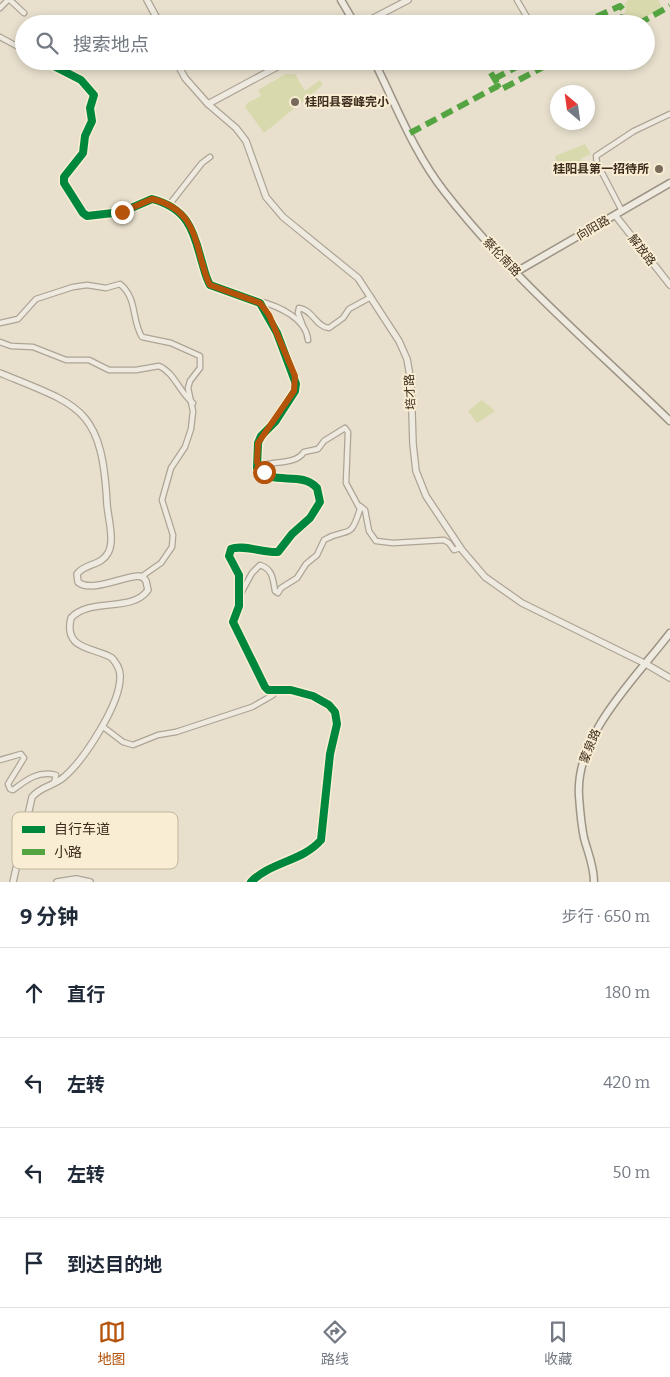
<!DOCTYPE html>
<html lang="zh">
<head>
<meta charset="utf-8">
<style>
  body { margin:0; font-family:Bitter,"Noto Sans SC",serif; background:#f2f2f3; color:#1f2937 }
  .compass { position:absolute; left:550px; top:85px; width:45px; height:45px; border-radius:50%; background:#fff; box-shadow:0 2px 8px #0003; rotate:331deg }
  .stop { position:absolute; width:15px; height:15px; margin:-11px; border:4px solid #b45309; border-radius:50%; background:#fff }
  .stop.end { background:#b45309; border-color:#fff; box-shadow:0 1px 5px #0008 }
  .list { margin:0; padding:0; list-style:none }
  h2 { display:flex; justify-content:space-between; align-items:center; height:65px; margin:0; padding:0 20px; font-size:21px }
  h2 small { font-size:16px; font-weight:400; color:#747a83 }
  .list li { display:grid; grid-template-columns:32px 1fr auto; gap:15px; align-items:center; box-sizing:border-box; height:90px; padding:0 20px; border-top:1px solid #e0e1e3 }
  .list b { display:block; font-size:19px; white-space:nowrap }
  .list em { font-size:16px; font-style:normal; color:#747a83 }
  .icon { flex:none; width:28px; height:28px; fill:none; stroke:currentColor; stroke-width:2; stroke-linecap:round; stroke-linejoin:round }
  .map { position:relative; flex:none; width:670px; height:882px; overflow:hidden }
  .search { position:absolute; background:#fff; box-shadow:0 2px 8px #0003; left:15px; right:15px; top:15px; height:55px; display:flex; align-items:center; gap:12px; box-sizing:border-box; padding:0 18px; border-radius:28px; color:#747a83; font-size:19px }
  .sheet { height:425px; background:#fff }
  nav { display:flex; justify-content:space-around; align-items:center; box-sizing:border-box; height:70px; border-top:1px solid #e0e1e3; background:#fff; font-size:14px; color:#747a83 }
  nav a { display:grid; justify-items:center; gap:2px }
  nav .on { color:#b45309 }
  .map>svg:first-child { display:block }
  .green { fill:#d9d9ae }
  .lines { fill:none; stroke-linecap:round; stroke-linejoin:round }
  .minor-casing { stroke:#ada496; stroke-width:7 }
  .tertiary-casing { stroke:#ada496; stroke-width:8 }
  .secondary-casing { stroke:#9d9486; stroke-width:9 }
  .minor { stroke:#efeae0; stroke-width:4.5 }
  .tertiary { stroke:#efeae0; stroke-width:5.5 }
  .secondary { stroke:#efeae0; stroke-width:6 }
  .quiet { stroke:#54a441; stroke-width:6; stroke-dasharray:12 6; stroke-linecap:butt }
  .cycleway-casing { stroke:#f9eed3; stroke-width:11 }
  .cycleway { stroke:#00873e; stroke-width:8 }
  .route { stroke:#b45309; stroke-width:6 }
  .poi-dot { fill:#796b5b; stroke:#f9eed3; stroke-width:2 }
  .labels { text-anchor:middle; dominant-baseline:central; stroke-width:4; stroke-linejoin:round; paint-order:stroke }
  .poi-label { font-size:12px; font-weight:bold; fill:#3d2c1d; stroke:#f9eed3; text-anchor:start }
  .street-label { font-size:12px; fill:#3d2c1d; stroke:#f9eed3 }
  .key { fill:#f9eed3; stroke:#c1b49c; stroke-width:1 }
  .key-label { font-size:14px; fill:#3d2c1d }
</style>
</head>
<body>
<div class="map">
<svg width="670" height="882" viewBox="0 0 670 882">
  <rect width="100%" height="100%" fill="#e8e0cd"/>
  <!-- green -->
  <g class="green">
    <polygon points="628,0 658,0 662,7 635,24 623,20 626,8 624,4"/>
    <polygon points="286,74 295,74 305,91 320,80 323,85 264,133 245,107 247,103 261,96 258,90"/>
    <polygon points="585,144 591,154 580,159 582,162 557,170 555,156"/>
    <polygon points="482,400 495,411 477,423 468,411"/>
  </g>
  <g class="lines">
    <!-- minor casing -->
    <g class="minor-casing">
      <g id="minor">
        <polyline points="10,0 24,13"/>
        <polyline points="517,0 531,24"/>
        <polyline points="0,8 8,0"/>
        <polyline points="0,37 24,50"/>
        <path d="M44,61L81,80L94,95L90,108L92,121L85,136L83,153L64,177V183L83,213L87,216L122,212L152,199C186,208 193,228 201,259C204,268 205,276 210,285L260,303L277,333L296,384L295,391L275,422L261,436L258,443L257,468C272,487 301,470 317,488L320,502L310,518L292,534L278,552C263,553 242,544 231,549L229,556L239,575V606L233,622L265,687L268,690H291L313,696L329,705L335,712L337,724L330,754L321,840C303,861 270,862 251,882"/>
        <polyline points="169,205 202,163 210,157"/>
        <polyline points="622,211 597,163 596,156 634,131 670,114"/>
        <path d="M259,301C278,306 306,318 308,340"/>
        <path d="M0,323L18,319L36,299L73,287L87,285L106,288L120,284C138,299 131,319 142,337L171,343L200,356V368L190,381L188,388L193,411L191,429L185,447L171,468L162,500L173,535L172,547L161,563L141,577"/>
        <path d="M303,326L298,313L299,308C312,309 316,327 329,328L343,318L349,309L371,297"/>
        <path d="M0,342L11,346L33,347L66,360H89L109,370H136L159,366C175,373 179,392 193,403"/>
        <polyline points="360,506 365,510 369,531 376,541 393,543 444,540 449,543 454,550 460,548"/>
        <path d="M240,595L252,573L260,565C273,569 273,580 275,591L278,593L281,588L297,578L306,564L317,555L324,540C348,526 350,542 360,509L346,483L348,432L345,428L324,441L318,449L304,452C296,464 278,461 265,465L264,474"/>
        <polyline points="102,726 123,742 133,745 158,735 176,732 252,707 273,695 275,690"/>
        <path d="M0,760L21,754L24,758L8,784L10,789L13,790C26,780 39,770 56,775L54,783"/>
      </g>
    </g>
    <!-- tertiary casing -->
    <g class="tertiary-casing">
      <g id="tertiary">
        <polyline points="147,0 160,24"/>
        <polyline points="362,24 408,0"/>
        <polyline points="176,61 185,78 208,104 236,128 246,141 266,197 283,217 358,278 399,341 407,359 411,382 413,444 416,471 426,496 462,550 485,577 522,603 646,664 670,678"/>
        <polyline points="208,104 288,61"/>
        <polyline points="615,215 670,285"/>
        <path d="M0,373C81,406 102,408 107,504C108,518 115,541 108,553C101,566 85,563 77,574L78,582C90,593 122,577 138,576L143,577L146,581L148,590C132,613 90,597 71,618C63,651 95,647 112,658C116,663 120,668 120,675C122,702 84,760 64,777C54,786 41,786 32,797L13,882"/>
        <polyline points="57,882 76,879 90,882"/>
      </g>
    </g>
    <!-- secondary casing -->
    <g class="secondary-casing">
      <g id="secondary">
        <polyline points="341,0 355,24"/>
        <path d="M374,61C396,105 414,153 444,191C509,275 594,347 670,421"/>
        <polyline points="516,272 670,183"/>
        <path d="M594,882C594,866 588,853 584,838C581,824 580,810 579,796C575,735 635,679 670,633"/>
      </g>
    </g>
    <!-- minor -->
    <use href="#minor" class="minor"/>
    <!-- tertiary -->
    <use href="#tertiary" class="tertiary"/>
    <!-- secondary -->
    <use href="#secondary" class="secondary"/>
    <!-- quiet -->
    <g class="quiet">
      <polyline points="580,24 620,6 624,11 622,21"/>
      <polyline points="638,24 670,6"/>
      <polyline points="494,79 528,61"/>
      <polyline points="497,83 488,68 500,61"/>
      <polyline points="410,133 498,86 500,90 545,66 547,69 560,61"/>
    </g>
    <!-- cycleway casing -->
    <g class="cycleway-casing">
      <path id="cycleway" d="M44,61L81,80L94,95L90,108L92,121L85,136L83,153L64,177V183L83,213L87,216L122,212L152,199C186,208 193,228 201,259C204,268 205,276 210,285L260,303L277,333L296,384L295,391L275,422L261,436L258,443L257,468C272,487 301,470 317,488L320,502L310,518L292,534L278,552C263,553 242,544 231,549L229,556L239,575V606L233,622L265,687L268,690H291L313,696L329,705L335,712L337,724L330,754L321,840C303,861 270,862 251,882"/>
    </g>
    <!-- cycleway -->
    <use href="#cycleway" class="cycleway"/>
  </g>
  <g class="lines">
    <!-- route -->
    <path class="route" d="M122,212L152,199C186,207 194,228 201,259C204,268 205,276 210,285L260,303L269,315L295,376L294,391L258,443L257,462L262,473L264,472"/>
  </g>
  <!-- markers -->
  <g class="poi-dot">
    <circle cx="295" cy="102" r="5"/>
    <circle cx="659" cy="169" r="5"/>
  </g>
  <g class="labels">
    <!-- poi labels -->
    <g class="poi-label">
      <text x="305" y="102">桂阳县蓉峰完小</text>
      <text x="649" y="169" text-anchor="end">桂阳县第一招待所</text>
    </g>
    <!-- street labels -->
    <g class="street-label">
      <text transform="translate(593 228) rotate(-30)">向阳路</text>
      <text transform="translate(642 250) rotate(52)">解放路</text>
      <text transform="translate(502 257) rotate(46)">蔡伦南路</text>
      <text transform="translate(410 392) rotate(-93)">培才路</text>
      <text transform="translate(590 746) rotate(-68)">蒙泉路</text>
    </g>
  </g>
  <!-- legend -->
  <rect x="12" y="812" width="166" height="57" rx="8" class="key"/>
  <rect x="22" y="826" width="23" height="7" fill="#00873e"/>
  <rect x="22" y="849" width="23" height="6" fill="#54a441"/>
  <g class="key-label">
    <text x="54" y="834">自行车道</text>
    <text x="54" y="857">小路</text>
  </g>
</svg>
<svg class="compass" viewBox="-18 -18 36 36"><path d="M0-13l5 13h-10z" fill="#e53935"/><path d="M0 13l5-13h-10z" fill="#747a83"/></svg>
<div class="stop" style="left:264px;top:472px"></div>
<div class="stop end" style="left:122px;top:212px"></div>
<div class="search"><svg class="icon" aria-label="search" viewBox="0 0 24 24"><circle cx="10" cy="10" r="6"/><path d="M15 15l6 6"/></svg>搜索地点</div>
</div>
<section class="sheet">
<h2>9 分钟<small>步行 · 650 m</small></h2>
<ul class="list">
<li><svg class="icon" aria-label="ahead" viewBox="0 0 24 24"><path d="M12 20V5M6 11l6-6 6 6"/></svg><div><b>直行</b></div><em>180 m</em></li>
<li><svg class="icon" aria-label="left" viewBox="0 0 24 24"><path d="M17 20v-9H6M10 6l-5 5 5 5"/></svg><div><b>左转</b></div><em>420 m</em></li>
<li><svg class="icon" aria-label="left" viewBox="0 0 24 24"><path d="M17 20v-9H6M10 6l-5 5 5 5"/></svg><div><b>左转</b></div><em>50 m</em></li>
<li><svg class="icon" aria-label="arrive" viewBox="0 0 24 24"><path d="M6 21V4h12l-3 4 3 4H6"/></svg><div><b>到达目的地</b></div></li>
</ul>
</section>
<nav>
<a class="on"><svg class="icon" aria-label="map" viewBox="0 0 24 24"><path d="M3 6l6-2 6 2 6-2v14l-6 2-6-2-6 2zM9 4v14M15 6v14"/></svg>地图</a>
<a><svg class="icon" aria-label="directions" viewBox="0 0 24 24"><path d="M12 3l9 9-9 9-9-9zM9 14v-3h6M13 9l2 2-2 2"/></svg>路线</a>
<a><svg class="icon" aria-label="saved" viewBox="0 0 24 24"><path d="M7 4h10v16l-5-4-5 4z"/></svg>收藏</a>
</nav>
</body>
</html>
